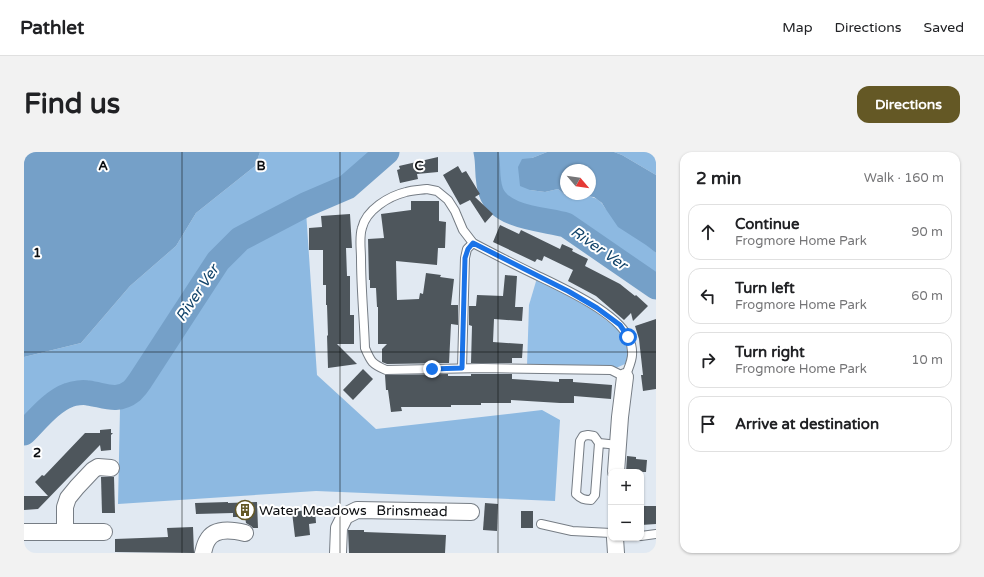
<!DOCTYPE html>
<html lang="en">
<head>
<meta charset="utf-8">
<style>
  body { margin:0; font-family:"Varela Round",sans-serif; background:#f2f2f2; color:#202124 }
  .controls { position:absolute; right:12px; bottom:12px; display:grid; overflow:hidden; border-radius:8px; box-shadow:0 1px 3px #0004 }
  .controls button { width:36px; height:36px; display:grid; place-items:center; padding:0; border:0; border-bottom:1px solid #e0e0e0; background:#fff; color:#202124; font:20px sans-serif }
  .compass { position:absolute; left:536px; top:12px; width:36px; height:36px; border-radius:50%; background:#fff; box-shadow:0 1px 3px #0004; rotate:119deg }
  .stop { position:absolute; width:12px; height:12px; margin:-9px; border:3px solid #1a73e8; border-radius:50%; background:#fff }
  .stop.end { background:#1a73e8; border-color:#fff; box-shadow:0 1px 4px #0008 }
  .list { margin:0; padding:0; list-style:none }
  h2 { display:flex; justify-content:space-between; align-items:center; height:52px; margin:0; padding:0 16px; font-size:17px }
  h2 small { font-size:13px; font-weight:400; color:#757577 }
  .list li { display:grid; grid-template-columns:26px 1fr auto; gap:12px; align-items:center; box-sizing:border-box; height:56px; margin:0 8px 8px; padding:0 8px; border:1px solid #e0e0e0; border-radius:12px }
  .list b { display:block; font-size:15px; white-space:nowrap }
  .list p { margin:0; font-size:13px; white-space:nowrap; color:#757577 }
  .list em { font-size:13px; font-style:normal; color:#757577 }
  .icon { flex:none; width:22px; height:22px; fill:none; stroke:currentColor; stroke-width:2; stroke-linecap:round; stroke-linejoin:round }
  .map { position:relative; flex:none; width:632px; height:401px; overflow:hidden; border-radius:12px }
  header { display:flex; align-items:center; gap:24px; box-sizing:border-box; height:56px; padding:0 20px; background:#fff; border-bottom:1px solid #e0e0e0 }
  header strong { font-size:19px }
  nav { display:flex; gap:22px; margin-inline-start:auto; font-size:14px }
  .intro { display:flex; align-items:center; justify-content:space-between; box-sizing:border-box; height:96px; padding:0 24px }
  h1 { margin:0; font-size:28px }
  .button { padding:10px 18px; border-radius:12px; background:#645825; color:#fff; font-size:14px; font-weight:700 }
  main { display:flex; gap:24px; padding:0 24px }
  aside { flex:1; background:#fff; border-radius:12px; box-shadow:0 1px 3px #0004 }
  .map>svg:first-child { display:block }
  .green { fill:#94bfe7 }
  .forest { fill:#8db9e1 }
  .water { fill:#75a0c8; fill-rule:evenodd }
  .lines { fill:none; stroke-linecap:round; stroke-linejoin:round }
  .river { stroke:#75a0c8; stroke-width:25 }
  .building { fill:#4e565c }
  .service-casing { stroke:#767d85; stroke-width:10 }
  .minor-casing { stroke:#767d85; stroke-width:18 }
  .service { stroke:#fff; stroke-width:8 }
  .minor { stroke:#fff; stroke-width:16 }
  .route { stroke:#1a73e8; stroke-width:5 }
  .grid { fill:none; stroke:#0c0e11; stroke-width:1; stroke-opacity:0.55 }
  .labels { text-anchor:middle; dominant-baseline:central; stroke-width:4; stroke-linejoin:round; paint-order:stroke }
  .poi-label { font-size:14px; fill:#0c0e11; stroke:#fff; text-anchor:start }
  .street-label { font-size:14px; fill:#0c0e11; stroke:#fff }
  .water-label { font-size:15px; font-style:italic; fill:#11436a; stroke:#fff }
  .grid-label { font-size:13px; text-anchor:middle; font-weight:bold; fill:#0c0e11; stroke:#fff; stroke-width:4; stroke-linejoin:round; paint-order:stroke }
</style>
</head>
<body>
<header>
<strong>Pathlet</strong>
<nav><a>Map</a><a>Directions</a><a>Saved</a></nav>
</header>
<div class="intro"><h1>Find us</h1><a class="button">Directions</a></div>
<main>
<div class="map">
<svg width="632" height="401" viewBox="0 0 632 401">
  <rect width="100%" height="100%" fill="#e1e9f2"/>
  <!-- green -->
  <polygon class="green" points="513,126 569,158 595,178 602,191 604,206 601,212 592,216 503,214 505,153"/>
  <!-- forest -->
  <g class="forest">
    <polygon points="236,0 354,0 332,21 316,31 278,47 215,80 192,100 108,230 104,234 97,238 57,233 42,237 25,246 0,271 0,205 57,191 106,134 152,94 172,61 231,14"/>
    <path d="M469,0H523L508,6L506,38L521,40L534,37L544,45C558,44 573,41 581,56L632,101V128L623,123L596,106L563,83L536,67L483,53L473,45L466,24Z"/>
    <polygon points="590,0 632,0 632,23 598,3"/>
    <polygon points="282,59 293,223 352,277 518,258 536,268 531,349 292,339 94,352 96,257 106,252 120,240 188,129 202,112 221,95"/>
  </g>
  <!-- water -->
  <g class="water">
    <polygon points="0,0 236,0 231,14 172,61 152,94 106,134 57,191 0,205"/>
    <path d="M523,0H590L598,3L632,23V101L622,93L594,75L581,56L578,51L570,45L559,44L552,47L544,45L534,37L521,40L506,38L496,34L494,15L498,7L508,6ZM542,18H566V42H542Z"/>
  </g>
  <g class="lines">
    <!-- river -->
    <g class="river">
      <path d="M462,0C465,13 462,26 467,40C476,66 520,67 542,73L632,135"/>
      <path d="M0,281C13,268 28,249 45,243C50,241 59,240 64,241C80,243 93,251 108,239C111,236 114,232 116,229L194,109L216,87L281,53L323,35L363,0"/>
    </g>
  </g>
  <!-- building -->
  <g class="building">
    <polygon points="414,5 414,20 393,22 394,27 376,31 373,18 376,17 375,14"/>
    <polygon points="434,14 438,21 442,19 456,42 451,45 469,62 461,71 446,48 436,53 419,23"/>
    <polygon points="387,49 415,49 415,69 422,70 421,96 414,96 413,113 372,109 373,148 395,147 396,141 399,142 402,121 417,123 416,125 430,127 427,153 434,153 434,173 427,172 425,211 363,212 358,210 358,197 363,192 354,192 354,155 353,155 352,136 346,136 346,128 345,128 344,87 360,86 357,62 387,58"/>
    <polygon points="326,62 328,96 322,96 323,124 326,124 326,163 330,163 330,192 313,192 333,212 304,216 303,183 304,184 303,153 302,153 302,133 299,133 299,98 285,98 285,76 298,75 297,64"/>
    <polygon points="476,73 495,82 497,78 536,97 538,92 549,97 548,99 564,107 561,114 596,132 611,144 612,143 624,154 609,169 607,161 600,168 572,144 544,129 549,118 520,104 518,109 513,107 511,110 469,90"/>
    <polygon points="481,123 493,124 491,155 499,155 498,169 470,167 469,190 499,192 498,206 488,206 488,211 447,211 448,174 445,173 445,154 452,154 453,143 479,144"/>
    <polygon points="632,167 632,237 619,239 617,223 619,223 615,187 611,174"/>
    <polygon points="339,217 349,227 329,248 319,238"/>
    <polygon points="424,222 424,224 447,224 447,222 488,222 488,227 535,230 535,227 549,227 549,230 588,233 587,247 550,244 550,251 536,251 487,248 487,251 457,251 457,253 427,253 427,255 377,255 378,259 367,260 364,238 362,238 361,223"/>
    <polygon points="87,277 87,281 89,281 87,283 87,298 77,299 76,293 14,357 0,358 0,344 24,344 11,330 18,323 20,324 61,281 76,281 76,278"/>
    <polygon points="603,304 612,305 612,307 623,308 622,320 602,320"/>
    <polygon points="77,325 90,325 91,361 78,361"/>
    <polygon points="204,350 204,351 233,350 234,376 229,376 227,374 222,371 221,365 209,365 209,361 172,362 171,351"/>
    <polygon points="461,351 474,352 473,379 459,378"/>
    <polygon points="619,354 632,354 632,372 617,373 617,359 619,359"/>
    <polygon points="291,357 292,371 285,372 286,383 271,385 268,360"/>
    <rect x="497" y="359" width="12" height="17"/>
    <polygon points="169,375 170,401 91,400 91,387 144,385 143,376"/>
    <polygon points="324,378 340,378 340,380 422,383 421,401 325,401"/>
  </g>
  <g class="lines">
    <!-- service casing -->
    <g class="service-casing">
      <g id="service">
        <path d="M403,37L413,39L424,48L431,59L439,78L449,91C470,102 491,113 512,123C537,135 592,160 604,185C612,200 607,211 601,225L587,218L458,216L362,218C348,212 347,210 341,196C340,166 337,136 337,106C337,97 335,85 338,76C342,58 365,44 382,40C389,38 396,38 403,37Z"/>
        <polyline points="438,216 441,106 443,97 449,91"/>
        <path d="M575,291L570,284L564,283L559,284L556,289L552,342C557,347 560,348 567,348L571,343L575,291L594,293"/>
        <polyline points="517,372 548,379 587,381"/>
        <polyline points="617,384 632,382"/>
      </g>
    </g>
    <!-- minor casing -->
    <g class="minor-casing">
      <g id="minor">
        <polyline points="592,320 596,265 601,225"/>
        <polyline points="0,380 80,380"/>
        <polyline points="41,380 41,355 44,346 53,335 69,318 74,315 87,316"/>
        <polyline points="591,386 592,401"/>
        <path d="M179,401C180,397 181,392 183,389C190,375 209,378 221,381"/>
        <polyline points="314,401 315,376 321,364 333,358 447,360"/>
      </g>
    </g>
    <!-- service -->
    <use href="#service" class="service"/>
    <!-- minor -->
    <use href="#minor" class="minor"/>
  </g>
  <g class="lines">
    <!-- route -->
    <polyline class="route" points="408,217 438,216 441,106 444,97 449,91 544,139 573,156 596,173 604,185"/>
  </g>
  <!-- grid -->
  <path class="grid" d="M158,0V401M316,0V401M474,0V401M0,200H632"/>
  <!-- icons -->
  <defs>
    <g id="building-ring" transform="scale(1)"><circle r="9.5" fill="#fff" stroke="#645825" stroke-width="1.5"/><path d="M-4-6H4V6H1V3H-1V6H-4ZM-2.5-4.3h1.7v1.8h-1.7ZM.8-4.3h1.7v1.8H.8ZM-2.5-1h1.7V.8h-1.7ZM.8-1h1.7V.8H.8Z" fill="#645825"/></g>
  </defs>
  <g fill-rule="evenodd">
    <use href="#building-ring" x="221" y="358"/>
  </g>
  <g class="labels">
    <!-- poi labels -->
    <g class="poi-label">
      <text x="235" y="358">Water Meadows</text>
    </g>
    <!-- street labels -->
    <g class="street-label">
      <text transform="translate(388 359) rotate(1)">Brinsmead</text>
    </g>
    <!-- water labels -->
    <g class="water-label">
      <text transform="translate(575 96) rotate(35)">River Ver</text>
      <text transform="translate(173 141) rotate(-56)">River Ver</text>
    </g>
  </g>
  <g class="grid-label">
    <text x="79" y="18">A</text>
    <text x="237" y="18">B</text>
    <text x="395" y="18">C</text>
    <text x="13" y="105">1</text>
    <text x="13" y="305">2</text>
  </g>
</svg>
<div class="controls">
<button>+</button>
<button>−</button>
</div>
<svg class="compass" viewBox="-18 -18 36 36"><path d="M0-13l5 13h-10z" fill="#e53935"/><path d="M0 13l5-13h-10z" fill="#757577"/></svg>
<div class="stop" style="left:604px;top:185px"></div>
<div class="stop end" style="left:408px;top:217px"></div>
</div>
<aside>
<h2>2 min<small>Walk · 160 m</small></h2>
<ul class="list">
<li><svg class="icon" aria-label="ahead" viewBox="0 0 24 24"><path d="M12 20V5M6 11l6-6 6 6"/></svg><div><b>Continue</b><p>Frogmore Home Park</p></div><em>90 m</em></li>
<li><svg class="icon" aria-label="left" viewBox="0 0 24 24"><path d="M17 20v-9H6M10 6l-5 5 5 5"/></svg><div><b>Turn left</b><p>Frogmore Home Park</p></div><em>60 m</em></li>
<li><svg class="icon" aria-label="right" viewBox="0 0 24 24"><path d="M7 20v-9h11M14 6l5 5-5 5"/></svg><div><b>Turn right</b><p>Frogmore Home Park</p></div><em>10 m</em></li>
<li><svg class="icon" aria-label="arrive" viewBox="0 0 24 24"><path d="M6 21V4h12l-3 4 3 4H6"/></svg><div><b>Arrive at destination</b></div></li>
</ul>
</aside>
</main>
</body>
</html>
